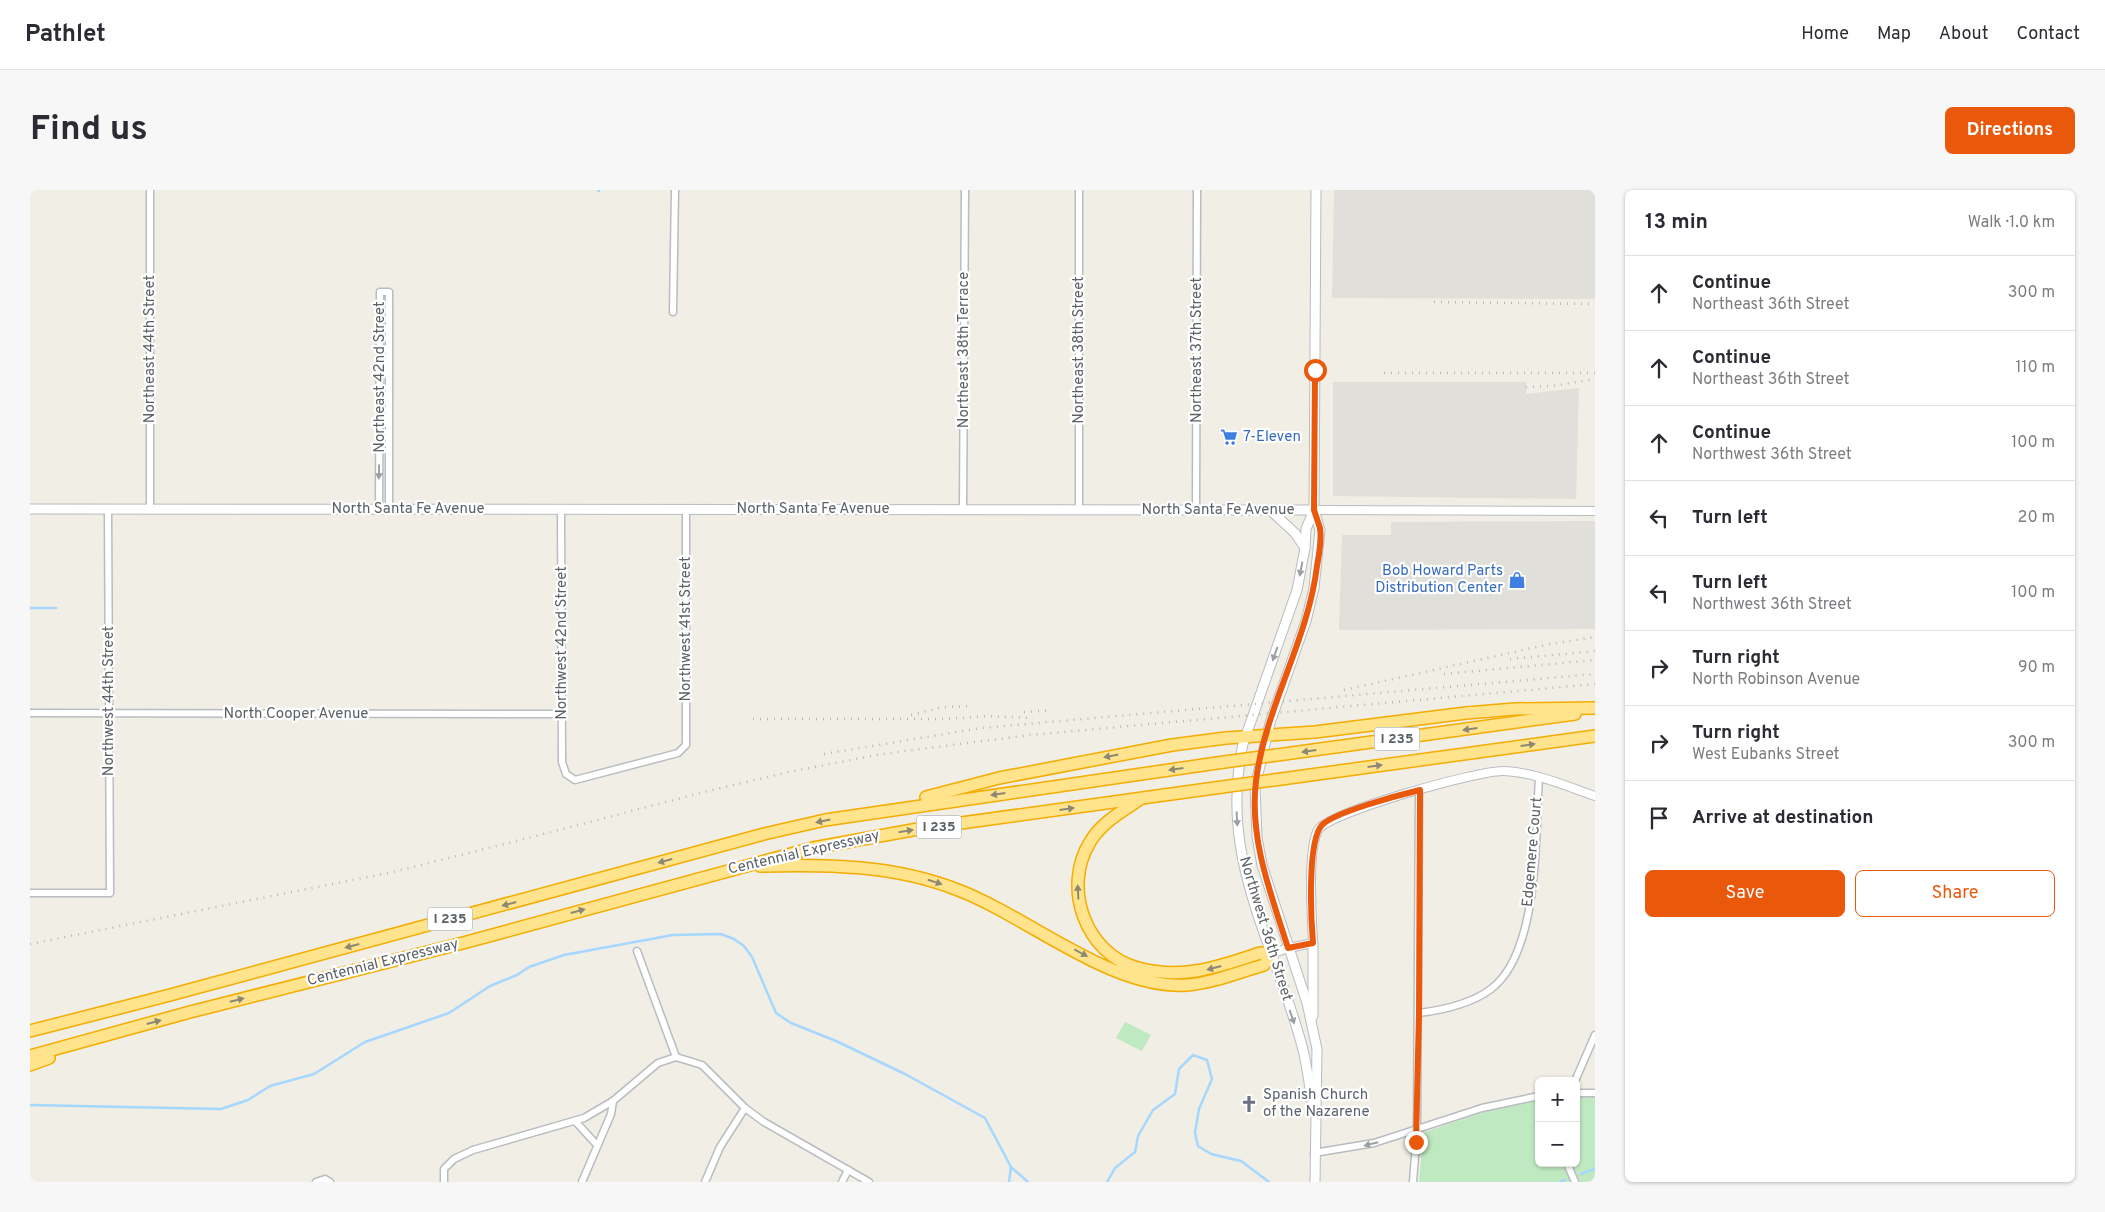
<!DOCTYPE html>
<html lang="en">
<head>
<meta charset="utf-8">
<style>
  body { margin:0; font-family:Overpass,sans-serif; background:#f7f7f7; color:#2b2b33 }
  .controls { position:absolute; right:15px; bottom:15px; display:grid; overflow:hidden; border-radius:8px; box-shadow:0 1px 4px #0004 }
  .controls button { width:45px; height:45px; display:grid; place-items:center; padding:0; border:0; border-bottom:1px solid #e1e1e2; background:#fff; color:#2b2b33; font:25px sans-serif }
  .stop { position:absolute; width:15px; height:15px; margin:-11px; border:4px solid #ea580c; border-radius:50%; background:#fff }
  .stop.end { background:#ea580c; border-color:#fff; box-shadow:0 1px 5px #0008 }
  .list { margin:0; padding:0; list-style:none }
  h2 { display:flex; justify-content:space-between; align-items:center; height:65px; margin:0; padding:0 20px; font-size:21px }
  h2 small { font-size:16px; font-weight:400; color:#7c7c81 }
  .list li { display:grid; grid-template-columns:32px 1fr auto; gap:15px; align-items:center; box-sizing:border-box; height:75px; padding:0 20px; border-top:1px solid #e1e1e2 }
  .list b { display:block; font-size:19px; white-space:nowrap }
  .list p { margin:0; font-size:16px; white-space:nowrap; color:#7c7c81 }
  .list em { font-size:16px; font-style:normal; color:#7c7c81 }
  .actions { display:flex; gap:10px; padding:15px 20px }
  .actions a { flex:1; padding:11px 0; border:1px solid #ea580c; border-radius:8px; text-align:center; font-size:18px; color:#ea580c }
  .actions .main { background:#ea580c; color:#fff }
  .icon { flex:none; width:28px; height:28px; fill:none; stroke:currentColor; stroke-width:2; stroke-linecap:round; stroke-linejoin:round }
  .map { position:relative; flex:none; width:1565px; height:992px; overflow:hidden; border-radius:8px }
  header { display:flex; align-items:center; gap:30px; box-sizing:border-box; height:70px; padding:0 25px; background:#fff; border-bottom:1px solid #e1e1e2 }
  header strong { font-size:24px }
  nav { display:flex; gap:28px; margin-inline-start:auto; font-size:18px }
  .intro { display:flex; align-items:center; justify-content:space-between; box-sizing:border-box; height:120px; padding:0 30px }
  h1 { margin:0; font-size:35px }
  .button { padding:12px 22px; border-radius:8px; background:#ea580c; color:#fff; font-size:18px; font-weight:700 }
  main { display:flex; gap:30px; padding:0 30px }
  aside { flex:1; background:#fff; border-radius:8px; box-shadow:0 1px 4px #0004 }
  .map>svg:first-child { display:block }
  .industrial { fill:#e1dfd9 }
  .green { fill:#bfe9c0 }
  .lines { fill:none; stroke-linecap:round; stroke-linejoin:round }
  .stream { stroke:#a6d7ff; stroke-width:2.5 }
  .minor-casing { stroke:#b9bcc1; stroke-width:9 }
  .tertiary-casing { stroke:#b9bcc1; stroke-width:10 }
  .secondary-casing { stroke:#b8bbc2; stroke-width:11 }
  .motorway-casing { stroke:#f5ac00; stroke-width:14 }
  .minor { stroke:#fff; stroke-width:6 }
  .tertiary { stroke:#fff; stroke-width:8 }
  .secondary { stroke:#fff; stroke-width:9 }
  .motorway { stroke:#ffe48d; stroke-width:11 }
  .rail { stroke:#b6b7b7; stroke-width:2.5; stroke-dasharray:1 6; stroke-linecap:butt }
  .motorway-bridge-casing { stroke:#f5ac00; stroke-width:14; stroke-linecap:butt }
  .motorway-bridge { stroke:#ffe48d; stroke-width:11 }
  .oneway { fill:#9da0a3 }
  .oneway2 { fill:#8d8872 }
  .route { stroke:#ea580c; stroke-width:6 }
  .labels { text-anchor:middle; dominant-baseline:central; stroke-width:4.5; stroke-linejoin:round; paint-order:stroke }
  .shield { fill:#fff; stroke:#8d9094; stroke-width:1 }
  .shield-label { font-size:14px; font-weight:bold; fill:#5c6166 }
  .street-label { font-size:15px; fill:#5c6166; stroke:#fff }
  .shop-label { font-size:15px; fill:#366cbe; stroke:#fff; text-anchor:start }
  .worship-label { font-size:15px; fill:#5b616d; stroke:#fff; text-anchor:start }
</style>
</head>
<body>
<header>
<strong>Pathlet</strong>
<nav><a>Home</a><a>Map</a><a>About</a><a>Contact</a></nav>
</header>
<div class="intro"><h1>Find us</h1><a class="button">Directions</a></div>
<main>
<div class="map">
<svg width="1565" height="992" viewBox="0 0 1565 992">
  <rect width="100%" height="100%" fill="#f0eee5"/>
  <!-- industrial -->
  <g class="industrial">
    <polygon points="1304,0 1565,0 1565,109 1302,108"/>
    <polygon points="1303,192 1496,192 1496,204 1549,198 1546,309 1303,306"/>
    <polygon points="1565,331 1565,439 1309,440 1312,345 1361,345 1361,332"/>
  </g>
  <!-- green -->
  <g class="green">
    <polygon points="1095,832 1121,845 1112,861 1086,848"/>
    <polygon points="1551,906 1565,906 1565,992 1389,992 1393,944 1395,942 1460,920 1509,910 1509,973 1546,973 1546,907"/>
  </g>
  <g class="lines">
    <!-- stream -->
    <g class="stream">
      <polyline points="568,0 569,1"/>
      <polyline points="0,418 26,418"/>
      <polyline points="0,915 191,919 218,910 240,896 284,884 335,852 419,823 460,796 487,785 499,777 534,765 643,745 691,744 704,749 714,756 722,767 746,823 761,833 806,851 875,884 955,928 981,977 998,992"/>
      <polyline points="1551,984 1565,979"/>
      <polyline points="979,992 981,977"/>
      <polyline points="1077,992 1085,978 1105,962 1108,946 1123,920 1145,904 1149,879 1163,865 1177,870 1182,889 1169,919 1165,943 1168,956 1181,964 1211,971 1239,992"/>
      <polyline points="1530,992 1535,990"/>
    </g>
    <!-- minor casing -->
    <g class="minor-casing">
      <g id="minor">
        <polyline points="643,122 645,0"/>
        <polyline points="120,319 120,0"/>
        <polyline points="349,319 350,102 359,102 359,319"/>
        <polyline points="531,319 532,572 536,584 545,590 648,563 656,555 656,319"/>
        <polyline points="933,320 935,0"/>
        <polyline points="1049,320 1049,0"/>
        <polyline points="1166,320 1167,0"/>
        <polyline points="0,523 532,524"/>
        <polyline points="0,703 80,703 78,319"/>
        <polyline points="607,761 646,867"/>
        <path d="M1389,823C1413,820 1441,814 1461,799C1510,762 1505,645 1509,588"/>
        <polyline points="1545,891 1565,845"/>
        <polyline points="1546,903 1565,903"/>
        <polyline points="546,932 567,955"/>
        <polyline points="1284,963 1344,953 1452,918 1509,906"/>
        <polyline points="1537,973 1545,992"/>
        <polyline points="286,992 295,989 300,992"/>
        <polyline points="414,992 414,979 424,969 443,960 554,928 583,911 628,873 646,867 672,875 715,918 734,932 839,992"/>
        <polyline points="552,992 581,924 583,911"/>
        <polyline points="675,992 690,957 715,918"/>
        <polyline points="812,992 818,980"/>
        <polyline points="1383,992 1387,940 1389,601"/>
      </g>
    </g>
    <!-- tertiary casing -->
    <g class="tertiary-casing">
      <g id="tertiary">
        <polyline points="1284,320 1565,321"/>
        <path d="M1241,764L1258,758L1283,753C1282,728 1277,660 1288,640C1299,622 1449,580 1474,581C1504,582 1536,596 1565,606"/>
      </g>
    </g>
    <!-- secondary casing -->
    <g class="secondary-casing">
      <g id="secondary">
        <polyline points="0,319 1284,320"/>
        <polyline points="1240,320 1265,343 1275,358"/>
        <polyline points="1283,826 1283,753"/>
        <path d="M1282,912C1279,893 1277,874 1272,856C1244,751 1188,668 1213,554L1267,400L1275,358L1276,339L1284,320"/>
        <polyline points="1285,992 1287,859 1277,813 1232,675 1227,647 1225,597 1240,533 1276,431 1284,398 1290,340 1284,320 1286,0"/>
      </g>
    </g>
    <!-- motorway casing -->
    <g class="motorway-casing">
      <g id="motorway">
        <polyline points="1247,565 1545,524"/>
        <polyline points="1244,590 1565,546"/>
        <polyline points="896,607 969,588 1142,555 1196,548 1285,542 1436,523 1485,519 1565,518"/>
        <path d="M730,676C798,674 865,675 928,700C999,727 1081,800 1157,795C1183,793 1209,782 1234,775L1241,764L1230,763C1188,777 1153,790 1108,778C1055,764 1032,697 1060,652C1071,633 1091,622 1109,610"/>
        <polyline points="0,841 140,805 734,644 795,630 1194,572"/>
        <polyline points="0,866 160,822 433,753 783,658 888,639 1192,597"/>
        <polyline points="0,875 19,868"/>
      </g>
    </g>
    <!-- minor -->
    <use href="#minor" class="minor"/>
    <!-- tertiary -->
    <use href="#tertiary" class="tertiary"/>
    <!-- secondary -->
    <use href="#secondary" class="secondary"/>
    <!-- motorway -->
    <use href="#motorway" class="motorway"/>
    <!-- rail -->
    <g class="rail">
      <polyline points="1404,112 1565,114"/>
      <polyline points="1354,183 1565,183"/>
      <polyline points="1496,197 1522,196 1565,189"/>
      <polyline points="1480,469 1565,461"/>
      <polyline points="1414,484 1565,470"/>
      <polyline points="1314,500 1520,454 1565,447"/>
      <polyline points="994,522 1021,520"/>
      <polyline points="881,525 913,517 943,516"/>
      <polyline points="723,529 913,529 959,526 1003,528"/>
      <polyline points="794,564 951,538 1565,484"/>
      <polyline points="0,754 363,682 506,646 678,601 759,582 852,564 1000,545 1565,494"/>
    </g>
    <!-- motorway-bridge casing -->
    <g class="motorway-bridge-casing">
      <g id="motorway-bridge">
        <polyline points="1194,572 1247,565"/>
        <polyline points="1192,597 1244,590"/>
      </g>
    </g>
    <!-- motorway-bridge -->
    <use href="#motorway-bridge" class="motorway-bridge"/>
  </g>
  <!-- one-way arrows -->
  <defs><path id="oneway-solid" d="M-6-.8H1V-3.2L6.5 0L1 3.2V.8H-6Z" transform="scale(1.25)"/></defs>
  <g class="oneway">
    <use href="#oneway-solid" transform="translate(349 282) rotate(91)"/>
    <use href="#oneway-solid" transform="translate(1271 379) rotate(101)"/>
    <use href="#oneway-solid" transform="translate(1245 464) rotate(110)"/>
    <use href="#oneway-solid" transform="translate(1207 629) rotate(87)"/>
    <use href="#oneway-solid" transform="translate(1262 827) rotate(71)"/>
    <use href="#oneway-solid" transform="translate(1341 954) rotate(166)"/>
  </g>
  <g class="oneway2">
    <use href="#oneway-solid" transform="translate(1440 539) rotate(172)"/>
    <use href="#oneway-solid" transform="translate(1498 555) rotate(-8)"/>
    <use href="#oneway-solid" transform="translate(1279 561) rotate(172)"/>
    <use href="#oneway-solid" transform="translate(1081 566) rotate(169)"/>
    <use href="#oneway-solid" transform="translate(1345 576) rotate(-8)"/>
    <use href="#oneway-solid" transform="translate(1146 579) rotate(172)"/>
    <use href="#oneway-solid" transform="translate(968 604) rotate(172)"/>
    <use href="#oneway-solid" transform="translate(1037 619) rotate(-8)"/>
    <use href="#oneway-solid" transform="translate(793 631) rotate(168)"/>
    <use href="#oneway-solid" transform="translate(876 641) rotate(-9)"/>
    <use href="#oneway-solid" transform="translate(635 671) rotate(165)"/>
    <use href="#oneway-solid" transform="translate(905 692) rotate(17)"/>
    <use href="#oneway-solid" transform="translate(1048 702) rotate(-93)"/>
    <use href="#oneway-solid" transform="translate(479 714) rotate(165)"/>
    <use href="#oneway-solid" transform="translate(548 721) rotate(-15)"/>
    <use href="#oneway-solid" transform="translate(322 756) rotate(165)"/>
    <use href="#oneway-solid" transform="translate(1051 763) rotate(28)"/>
    <use href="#oneway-solid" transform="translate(1184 778) rotate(165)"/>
    <use href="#oneway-solid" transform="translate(207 810) rotate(-14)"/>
    <use href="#oneway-solid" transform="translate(124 832) rotate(-15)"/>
  </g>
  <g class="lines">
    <!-- route -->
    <path class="route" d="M1285,180L1284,320C1286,326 1288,332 1290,338C1292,350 1289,365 1287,376C1278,451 1235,517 1226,591C1219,649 1241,704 1258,758L1283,753C1281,730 1277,651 1292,635C1305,622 1369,605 1390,600L1389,823L1386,952"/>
  </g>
  <!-- icons -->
  <defs>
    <g id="supermarket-bare" transform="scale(1.35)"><path d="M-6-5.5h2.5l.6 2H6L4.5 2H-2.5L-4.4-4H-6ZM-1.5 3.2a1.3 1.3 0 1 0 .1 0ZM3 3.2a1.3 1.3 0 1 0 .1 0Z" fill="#3f7fe0" stroke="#fff" stroke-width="2.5" paint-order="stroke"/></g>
    <g id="shop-bare" transform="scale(1.35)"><path d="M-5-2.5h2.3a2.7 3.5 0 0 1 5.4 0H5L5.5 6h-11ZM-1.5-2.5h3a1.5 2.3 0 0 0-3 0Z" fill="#3f7fe0" stroke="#fff" stroke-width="2.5" paint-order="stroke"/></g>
    <g id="church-bare" transform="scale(1.35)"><path d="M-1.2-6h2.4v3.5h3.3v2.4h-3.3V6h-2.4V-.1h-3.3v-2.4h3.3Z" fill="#6b7280" stroke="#fff" stroke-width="2.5" paint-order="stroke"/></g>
  </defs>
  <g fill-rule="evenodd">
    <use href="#supermarket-bare" x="1199" y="247"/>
    <use href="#shop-bare" x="1487" y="390"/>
    <use href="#church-bare" x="1219" y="914"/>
  </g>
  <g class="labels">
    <!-- shield labels -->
    <g class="shield">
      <rect x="1344.5" y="537.5" width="45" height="23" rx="4"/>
      <rect x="886.5" y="625.5" width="45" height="23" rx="4"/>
      <rect x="397.5" y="717.5" width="45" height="23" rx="4"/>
    </g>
    <g class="shield-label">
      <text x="1367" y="549">I 235</text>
      <text x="909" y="637">I 235</text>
      <text x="420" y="729">I 235</text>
    </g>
    <!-- street labels -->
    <g class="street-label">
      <text transform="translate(120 159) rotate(-90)">Northeast 44th Street</text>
      <text transform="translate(934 160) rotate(-90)">Northeast 38th Terrace</text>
      <text transform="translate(1049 160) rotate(-90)">Northeast 38th Street</text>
      <text transform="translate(1167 160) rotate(-90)">Northeast 37th Street</text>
      <text transform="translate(350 187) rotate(-90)">Northeast 42nd Street</text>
      <text x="378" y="319">North Santa Fe Avenue</text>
      <text x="783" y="319">North Santa Fe Avenue</text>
      <text x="1188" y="320">North Santa Fe Avenue</text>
      <text transform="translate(656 439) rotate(-90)">Northwest 41st Street</text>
      <text transform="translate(532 453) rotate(-90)">Northwest 42nd Street</text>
      <text transform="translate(79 511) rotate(-90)">Northwest 44th Street</text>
      <text x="266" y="524">North Cooper Avenue</text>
      <text transform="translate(1503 662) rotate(-85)">Edgemere Court</text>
      <text transform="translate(774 663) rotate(-13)">Centennial Expressway</text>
      <text transform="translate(1235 739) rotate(73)">Northwest 36th Street</text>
      <text transform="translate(353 773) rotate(-14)">Centennial Expressway</text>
    </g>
    <!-- shop labels -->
    <g class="shop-label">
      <text x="1213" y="247">7-Eleven</text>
      <text x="1473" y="381" text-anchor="end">Bob Howard Parts<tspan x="1473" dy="17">Distribution Center</tspan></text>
    </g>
    <!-- worship labels -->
    <g class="worship-label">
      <text x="1233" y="905">Spanish Church<tspan x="1233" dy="17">of the Nazarene</tspan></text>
    </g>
  </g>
</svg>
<div class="controls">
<button>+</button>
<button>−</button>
</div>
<div class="stop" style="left:1285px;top:180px"></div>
<div class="stop end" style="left:1386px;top:952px"></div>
</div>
<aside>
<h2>13 min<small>Walk · 1.0 km</small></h2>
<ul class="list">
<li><svg class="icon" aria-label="ahead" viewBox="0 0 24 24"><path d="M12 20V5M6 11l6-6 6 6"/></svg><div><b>Continue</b><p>Northeast 36th Street</p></div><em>300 m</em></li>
<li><svg class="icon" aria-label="ahead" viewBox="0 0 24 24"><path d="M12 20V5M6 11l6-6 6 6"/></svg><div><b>Continue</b><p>Northeast 36th Street</p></div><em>110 m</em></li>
<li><svg class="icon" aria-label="ahead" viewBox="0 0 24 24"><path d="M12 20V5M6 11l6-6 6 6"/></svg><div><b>Continue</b><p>Northwest 36th Street</p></div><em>100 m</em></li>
<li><svg class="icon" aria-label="left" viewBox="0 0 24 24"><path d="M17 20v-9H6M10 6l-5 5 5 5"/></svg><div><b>Turn left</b></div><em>20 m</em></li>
<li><svg class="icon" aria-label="left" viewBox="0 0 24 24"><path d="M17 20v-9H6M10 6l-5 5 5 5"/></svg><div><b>Turn left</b><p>Northwest 36th Street</p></div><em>100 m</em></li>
<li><svg class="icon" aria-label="right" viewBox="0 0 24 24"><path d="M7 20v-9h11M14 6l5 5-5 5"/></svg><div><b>Turn right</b><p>North Robinson Avenue</p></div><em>90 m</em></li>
<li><svg class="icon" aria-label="right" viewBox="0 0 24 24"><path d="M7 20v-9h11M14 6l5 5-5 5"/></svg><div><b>Turn right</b><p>West Eubanks Street</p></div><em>300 m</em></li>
<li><svg class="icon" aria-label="arrive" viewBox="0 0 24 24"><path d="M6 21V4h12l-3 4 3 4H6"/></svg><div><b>Arrive at destination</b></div></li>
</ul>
<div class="actions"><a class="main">Save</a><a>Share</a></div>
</aside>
</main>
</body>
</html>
